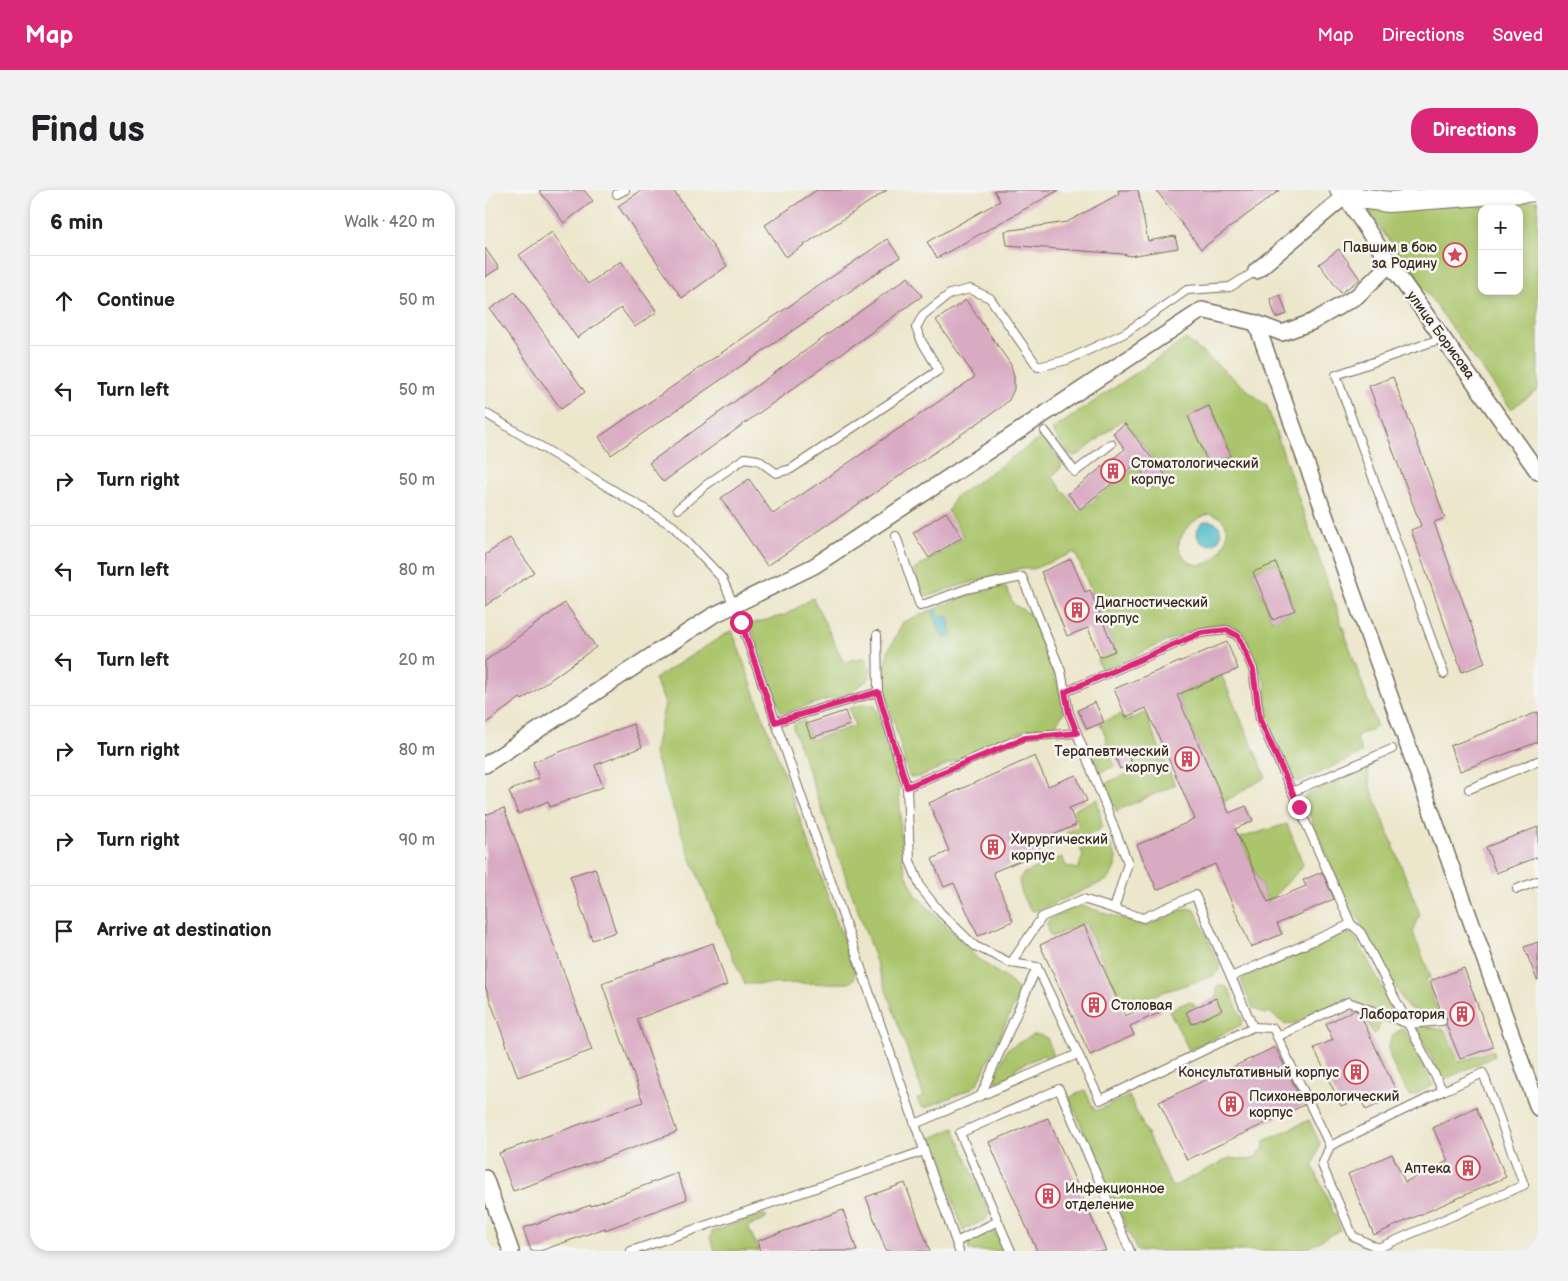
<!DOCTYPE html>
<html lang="en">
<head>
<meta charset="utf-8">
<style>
  body { margin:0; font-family:"Balsamiq Sans",sans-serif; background:#f2f2f2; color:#202124 }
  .controls { position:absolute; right:15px; top:15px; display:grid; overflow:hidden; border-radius:10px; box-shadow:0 2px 8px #0003 }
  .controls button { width:45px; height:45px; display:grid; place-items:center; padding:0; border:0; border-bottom:1px solid #e0e0e0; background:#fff; color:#202124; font:25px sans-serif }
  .stop { position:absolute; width:15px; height:15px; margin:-11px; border:4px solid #db2777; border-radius:50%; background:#fff }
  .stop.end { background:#db2777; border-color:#fff; box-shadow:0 1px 5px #0008 }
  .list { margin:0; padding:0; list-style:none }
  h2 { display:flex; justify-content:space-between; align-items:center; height:65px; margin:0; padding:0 20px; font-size:21px }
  h2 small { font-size:16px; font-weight:400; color:#757577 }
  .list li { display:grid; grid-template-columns:32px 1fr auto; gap:15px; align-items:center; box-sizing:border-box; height:90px; padding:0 20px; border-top:1px solid #e0e0e0 }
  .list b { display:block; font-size:19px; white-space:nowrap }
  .list em { font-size:16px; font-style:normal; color:#757577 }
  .icon { flex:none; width:28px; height:28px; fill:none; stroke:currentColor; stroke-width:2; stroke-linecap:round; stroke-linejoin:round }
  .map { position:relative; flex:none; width:1053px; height:1061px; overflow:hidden; border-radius:20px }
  header { display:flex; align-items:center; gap:30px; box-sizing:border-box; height:70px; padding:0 25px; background:#db2777; color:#fff }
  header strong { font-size:24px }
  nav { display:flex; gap:28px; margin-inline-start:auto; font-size:18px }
  .intro { display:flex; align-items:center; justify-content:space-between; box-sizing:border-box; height:120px; padding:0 30px }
  h1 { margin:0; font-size:35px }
  .button { padding:12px 22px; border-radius:20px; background:#db2777; color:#fff; font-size:18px; font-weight:700 }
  main { display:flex; gap:30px; padding:0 30px }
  aside { flex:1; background:#fff; border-radius:20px; box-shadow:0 2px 8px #0003 }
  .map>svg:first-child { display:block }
  .green { fill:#aac56c; stroke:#727845; fill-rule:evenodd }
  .water { fill:#4fbbcb; stroke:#457274 }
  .building { fill:#d9abc2 }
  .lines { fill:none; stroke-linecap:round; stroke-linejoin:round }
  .service-casing { stroke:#796c5b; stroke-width:10 }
  .minor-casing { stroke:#796c5b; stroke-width:18 }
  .tertiary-casing { stroke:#796c5b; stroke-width:22 }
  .service { stroke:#fff; stroke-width:8 }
  .minor { stroke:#fff; stroke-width:15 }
  .tertiary { stroke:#fff; stroke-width:20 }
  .route { stroke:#db2777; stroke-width:6 }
  .labels { text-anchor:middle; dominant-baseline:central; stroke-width:5; stroke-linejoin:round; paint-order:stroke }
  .poi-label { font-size:14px; fill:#3b2a1e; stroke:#f6f6f2; text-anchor:start }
  .street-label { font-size:14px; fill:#3b2a1e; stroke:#f6f6f2 }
</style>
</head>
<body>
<header>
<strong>Map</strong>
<nav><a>Map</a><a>Directions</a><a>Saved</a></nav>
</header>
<div class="intro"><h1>Find us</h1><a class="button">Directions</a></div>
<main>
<aside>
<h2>6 min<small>Walk · 420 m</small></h2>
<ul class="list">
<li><svg class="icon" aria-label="ahead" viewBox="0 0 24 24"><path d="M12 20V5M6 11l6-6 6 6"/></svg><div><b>Continue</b></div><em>50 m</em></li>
<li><svg class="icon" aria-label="left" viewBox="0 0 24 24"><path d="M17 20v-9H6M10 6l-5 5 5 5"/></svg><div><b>Turn left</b></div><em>50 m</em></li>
<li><svg class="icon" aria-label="right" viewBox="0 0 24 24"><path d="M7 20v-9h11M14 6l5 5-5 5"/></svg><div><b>Turn right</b></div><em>50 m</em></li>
<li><svg class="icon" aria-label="left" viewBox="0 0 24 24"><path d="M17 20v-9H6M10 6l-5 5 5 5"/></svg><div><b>Turn left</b></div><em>80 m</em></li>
<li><svg class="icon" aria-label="left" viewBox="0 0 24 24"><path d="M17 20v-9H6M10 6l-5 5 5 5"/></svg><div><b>Turn left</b></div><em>20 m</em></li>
<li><svg class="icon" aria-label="right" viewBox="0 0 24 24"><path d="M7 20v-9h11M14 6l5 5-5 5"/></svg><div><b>Turn right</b></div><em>80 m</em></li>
<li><svg class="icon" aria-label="right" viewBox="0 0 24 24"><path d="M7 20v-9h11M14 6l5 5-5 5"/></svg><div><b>Turn right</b></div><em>90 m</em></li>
<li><svg class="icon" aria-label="arrive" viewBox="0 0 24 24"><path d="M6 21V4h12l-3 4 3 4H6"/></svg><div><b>Arrive at destination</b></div></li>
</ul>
</aside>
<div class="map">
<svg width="1053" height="1061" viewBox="0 0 1053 1061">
  <rect width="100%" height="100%" fill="#f6f6f2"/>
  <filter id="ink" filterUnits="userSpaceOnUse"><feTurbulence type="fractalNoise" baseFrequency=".02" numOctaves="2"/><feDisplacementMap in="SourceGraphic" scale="10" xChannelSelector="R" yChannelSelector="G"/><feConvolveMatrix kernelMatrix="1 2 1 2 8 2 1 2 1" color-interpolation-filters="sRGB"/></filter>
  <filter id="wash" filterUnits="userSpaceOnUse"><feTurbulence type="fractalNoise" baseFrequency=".0096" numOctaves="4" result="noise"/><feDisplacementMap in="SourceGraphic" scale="20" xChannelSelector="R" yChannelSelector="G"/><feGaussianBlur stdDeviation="1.12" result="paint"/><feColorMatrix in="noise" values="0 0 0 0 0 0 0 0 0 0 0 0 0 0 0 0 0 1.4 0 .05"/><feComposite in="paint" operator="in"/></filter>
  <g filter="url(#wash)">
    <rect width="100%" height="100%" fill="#ece6cb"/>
    <!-- green -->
    <g class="green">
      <path d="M1053,11V200L1026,219L882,20ZM997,19H1034V101H997Z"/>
      <path d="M701,149L782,216L892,537L871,546L877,563L814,592L808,591L782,532L781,495L759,444C755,440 748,436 743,434C720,430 641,470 617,481L612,470L631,462L590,362L548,379L537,378L464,399L444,406L440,405L436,401L429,380L479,347L463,322L469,308L558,246L577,274L575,279L567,286L594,322L651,277L669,300L684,289L638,229L595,264L589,266L583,263L567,240ZM724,216L746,265L725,275L703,226ZM724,324C770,330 716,411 693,356C697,340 708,329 724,324ZM791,373L810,420L787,430L768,382Z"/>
      <polygon points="513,397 520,397 523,400 528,414 545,424 564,468 577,508 578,523 569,538 543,539 434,587 425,587 422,580 401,502 399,485 403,461 418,432 478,407"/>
      <polygon points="328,408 359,473 368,469 380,468 386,480 383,490 364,503 301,522 296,522 265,434 300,425"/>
      <polygon points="247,440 370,782 369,789 364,793 260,794 234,737 204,664 169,564 180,513 169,489"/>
      <polygon points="737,486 781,587 739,612 692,505"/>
      <polygon points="381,514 389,515 393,524 414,598 417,668 421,684 431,705 492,768 527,793 533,801 532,809 493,893 486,899 440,918 436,917 432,909 439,907 308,538 310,533 319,530 326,550 370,536 364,518"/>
      <polygon points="660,523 690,595 631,621 620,595 623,592 647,582 645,577 649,573 643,559 626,566 630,576 615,582 605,560 622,553 621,547 615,533 636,524 641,531"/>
      <polygon points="877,579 883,580 885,596 935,724 928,743 946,787 941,789 953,822 939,826 921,816 873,727 867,724 818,610 822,605"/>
      <polygon points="612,609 617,636 613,641 585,653 581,643 594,636 588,620"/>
      <polygon points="802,634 818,674 815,680 783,712 755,648"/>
      <path d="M620,648L624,652L631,667L630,677L625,687L622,690L554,720L548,721C539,715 535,699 534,689L539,683L577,667L581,676L593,679L598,666L595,658Z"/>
      <polygon points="595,715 661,736 702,718 710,720 734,775 734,780 728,786 638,815 600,733 566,747 562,739 562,732 567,728"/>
      <polygon points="856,744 866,744 872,750 906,814 904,822 889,845 871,809 863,807 811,833 801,835 784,822 780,824 768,818 756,792 758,788"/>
      <polygon points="735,796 740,796 744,799 757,829 756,835 704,860 684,820 703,812 708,813 711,818 731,808 732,797"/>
      <polygon points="937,836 960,840 974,872 1008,860 1010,866 958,890 933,842 933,839"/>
      <path d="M917,839L921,842L948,895L925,907C915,887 888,852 917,839Z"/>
      <polygon points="548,845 555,845 562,848 568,863 566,868 562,870 559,865 530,878 532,883 512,892 509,891 522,859"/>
      <polygon points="600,900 610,921 644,906 687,997 745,968 761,970 769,968 778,960 780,951 824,930 835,954 828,976 856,1040 841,1047 819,1061 652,1061 584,908"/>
      <polygon points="469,938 504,1023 501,1029 478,1040 446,948"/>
      <polygon points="278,1024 282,1026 280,1030 263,1036 274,1061 230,1061 225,1048 227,1042"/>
      <polygon points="505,1041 513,1045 520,1061 485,1061 482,1052"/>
    </g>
    <!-- water -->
    <g class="water">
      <circle cx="724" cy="343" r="12"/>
      <polygon points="450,419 455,426 462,427 465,430 464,438 468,445 460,449 458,448 449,425 448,421"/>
    </g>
    <g id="blocks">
      <!-- building -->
      <g class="building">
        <polygon points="54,0 99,0 108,11 79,33"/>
        <polygon points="157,0 188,0 242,76 197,108 133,16"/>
        <polygon points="332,0 402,0 301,67 280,35"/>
        <polygon points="509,0 574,0 452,68 442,52 515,11"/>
        <polygon points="633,0 653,0 663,51 690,46 693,58 645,66 638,64 522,55 520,41 582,32 634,4"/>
        <polygon points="671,0 795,0 716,59"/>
        <polygon points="67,42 103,94 136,71 172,122 150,137 136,118 92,148 34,65"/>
        <polygon points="402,49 415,67 126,265 114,247"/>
        <polygon points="0,58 14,78 0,87"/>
        <polygon points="854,59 875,89 856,103 834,74"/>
        <polygon points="423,87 437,106 178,292 164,273"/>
        <polygon points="30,102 100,202 76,219 5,119"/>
        <polygon points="795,105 802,124 791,128 785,109"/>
        <polygon points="481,110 526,175 529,187 529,199 524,210 515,218 282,376 236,308 264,289 288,324 490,187 451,130"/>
        <polygon points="908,187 960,328 949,332 1000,473 977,482 926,340 936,336 884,196"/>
        <polygon points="724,216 746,266 724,275 703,226"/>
        <polygon points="640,234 682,287 668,297 651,274 595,319 583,304 640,259 628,243"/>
        <polygon points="461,322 477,347 444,368 428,343"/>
        <polygon points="25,348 49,382 0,416 0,365"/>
        <polygon points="586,369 600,402 605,400 630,461 615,467 603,438 582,446 556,382"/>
        <polygon points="791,373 810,420 788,430 768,382"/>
        <polygon points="80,413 111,457 37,510 35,508 0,534 0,471"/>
        <polygon points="742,452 753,479 692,505 744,623 761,616 768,631 750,639 783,712 821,696 818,690 837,682 849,709 792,734 797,744 766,757 730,674 672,700 652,655 710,629 661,518 641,527 629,499"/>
        <polygon points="610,512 619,532 602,539 593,520"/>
        <polygon points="360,521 365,535 326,548 321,534"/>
        <polygon points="1053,522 1053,552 975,581 965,556"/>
        <polygon points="148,534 157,557 110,575 118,597 65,617 63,611 33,624 24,601 54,588 48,572"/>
        <polygon points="642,562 647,574 635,579 630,566"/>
        <polygon points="550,566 563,596 591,585 602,611 584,618 591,635 552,652 556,662 508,682 528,731 493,746 469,693 459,697 447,669 464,661 444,613"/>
        <polygon points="19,618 107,860 33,887 0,796 0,625"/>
        <polygon points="1053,637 1053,667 1011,683 1001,657"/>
        <polygon points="110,678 131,742 107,750 85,686"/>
        <polygon points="599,735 640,826 672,812 676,822 645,836 649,845 605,865 555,755"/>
        <polygon points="1053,752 1053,790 1052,790 1039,757"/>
        <polygon points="228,753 242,795 152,829 192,942 28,1001 14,963 158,912 117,793"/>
        <polygon points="979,778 1008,857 975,869 961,834 962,828 958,826 945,791"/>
        <polygon points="731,808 737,820 707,834 701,822"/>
        <polygon points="869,820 874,822 913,905 881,920 875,908 856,916 829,858 848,850 841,834"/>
        <polygon points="790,857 819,915 702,970 674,912"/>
        <polygon points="991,917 1021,987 889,1045 863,984 907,964 920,992 963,971 948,938"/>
        <polygon points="563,928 621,1061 552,1061 504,952"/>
        <polygon points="192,983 202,1009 120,1040 120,1038 55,1061 46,1061 38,1038 106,1015 106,1016"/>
        <polygon points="420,993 445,1061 401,1061 381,1007"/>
        <polygon points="358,1020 372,1061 275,1061 272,1051"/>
      </g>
    </g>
  </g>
  <g filter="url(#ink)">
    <use href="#blocks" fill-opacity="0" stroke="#796c5b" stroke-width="1"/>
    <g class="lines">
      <!-- service casing -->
      <g class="service-casing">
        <g id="service">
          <polyline points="132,4 140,0"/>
          <polyline points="958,148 851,185 959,484"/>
          <polyline points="0,223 188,336 237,388 256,432 474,1061"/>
          <polyline points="560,241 590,282 626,254"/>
          <polyline points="193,319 221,295 260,268 273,270 291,283 306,279 454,180 437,152 431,138 438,125 465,104 485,99 505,108 553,177 582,170 640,143 702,100 745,97 771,81"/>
          <polyline points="411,346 435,416 481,399 537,387 576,481 584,523 643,673 629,719"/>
          <polyline points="393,502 422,597 425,671 436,698 456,723 490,756 526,773 557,727 598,709 658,728 710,705 768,837 615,910 552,777 526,773"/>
          <polyline points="580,502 716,443 742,440 753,446 768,479 775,530 866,734 746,787"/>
          <polyline points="290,532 393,502 392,445"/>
          <polyline points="422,597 539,547 592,543"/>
          <polyline points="984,599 1053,571"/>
          <polyline points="807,602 907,559"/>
          <polyline points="1032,699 1053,691"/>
          <polyline points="866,734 876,743 958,901 998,883 1039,995 893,1058 868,1046 837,975 845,956 958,901"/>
          <polyline points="768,837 788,838 845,956"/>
          <polyline points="792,847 863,812 924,834 957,831"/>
          <polyline points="496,905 552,777"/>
          <polyline points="430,934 593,864"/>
          <polyline points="513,1031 526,1061"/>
          <polyline points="471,1052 513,1031 475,943 574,899 645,1061"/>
          <polyline points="146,1061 439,961"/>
        </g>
      </g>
      <!-- minor casing -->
      <g class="minor-casing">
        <g id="minor">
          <polyline points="771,81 860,6 905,74 1053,282"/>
          <polyline points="771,133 1053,918"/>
          <polyline points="0,575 227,426 329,376 717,120 771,133 797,143 827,132 872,106 905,74"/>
          <polyline points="0,988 26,1061"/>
        </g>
      </g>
      <!-- tertiary casing -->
      <g class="tertiary-casing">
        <polyline id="tertiary" points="855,0 860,6 904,12 1053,1"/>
      </g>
      <!-- service -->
      <use href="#service" class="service"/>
      <!-- minor -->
      <use href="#minor" class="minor"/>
      <!-- tertiary -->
      <use href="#tertiary" class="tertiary"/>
    </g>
  </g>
  <g class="lines" filter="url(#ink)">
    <!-- route -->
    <polyline class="route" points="256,432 290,532 393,502 422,597 540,548 592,543 584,523 580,502 716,443 742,440 753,446 768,480 775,530 814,617"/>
  </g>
  <!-- icons -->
  <defs>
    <g id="sight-ring" transform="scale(1.25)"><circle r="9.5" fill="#f6f6f2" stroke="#d1495b" stroke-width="1.5"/><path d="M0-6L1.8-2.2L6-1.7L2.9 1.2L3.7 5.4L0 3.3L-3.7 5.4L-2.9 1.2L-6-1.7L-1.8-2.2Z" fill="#d1495b"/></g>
    <g id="building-ring" transform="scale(1.25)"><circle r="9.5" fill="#f6f6f2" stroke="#d1495b" stroke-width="1.5"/><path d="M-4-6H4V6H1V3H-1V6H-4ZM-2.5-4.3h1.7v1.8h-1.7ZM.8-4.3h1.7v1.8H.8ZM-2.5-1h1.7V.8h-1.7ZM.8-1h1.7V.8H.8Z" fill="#d1495b"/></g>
  </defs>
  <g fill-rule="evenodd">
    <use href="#sight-ring" x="970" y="65"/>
    <use href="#building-ring" x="628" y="281"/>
    <use href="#building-ring" x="592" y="420"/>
    <use href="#building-ring" x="702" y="569"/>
    <use href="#building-ring" x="508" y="657"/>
    <use href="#building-ring" x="609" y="815"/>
    <use href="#building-ring" x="977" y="824"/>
    <use href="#building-ring" x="871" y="882"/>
    <use href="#building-ring" x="746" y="914"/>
    <use href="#building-ring" x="983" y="978"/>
    <use href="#building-ring" x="563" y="1006"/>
  </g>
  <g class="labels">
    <!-- poi labels -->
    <g class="poi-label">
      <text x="952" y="57" text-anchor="end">Павшим в бою<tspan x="952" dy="16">за Родину</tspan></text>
      <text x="646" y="273">Стоматологический<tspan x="646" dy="16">корпус</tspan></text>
      <text x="610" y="412">Диагностический<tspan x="610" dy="16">корпус</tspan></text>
      <text x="684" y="561" text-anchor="end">Терапевтический<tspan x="684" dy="16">корпус</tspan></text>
      <text x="526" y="649">Хирургический<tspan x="526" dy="16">корпус</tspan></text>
      <text x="626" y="815">Столовая</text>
      <text x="960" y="824" text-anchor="end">Лаборатория</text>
      <text x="854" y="882" text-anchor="end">Консультативный корпус</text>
      <text x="764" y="906">Психоневрологический<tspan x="764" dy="16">корпус</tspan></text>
      <text x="966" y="978" text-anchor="end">Аптека</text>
      <text x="580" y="998">Инфекционное<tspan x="580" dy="16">отделение</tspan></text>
    </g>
    <!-- street labels -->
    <g class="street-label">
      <text transform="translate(956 145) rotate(54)">улица Борисова</text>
    </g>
  </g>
</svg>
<div class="controls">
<button>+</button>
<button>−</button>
</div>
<div class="stop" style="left:256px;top:432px"></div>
<div class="stop end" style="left:814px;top:617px"></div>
</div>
</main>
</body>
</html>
